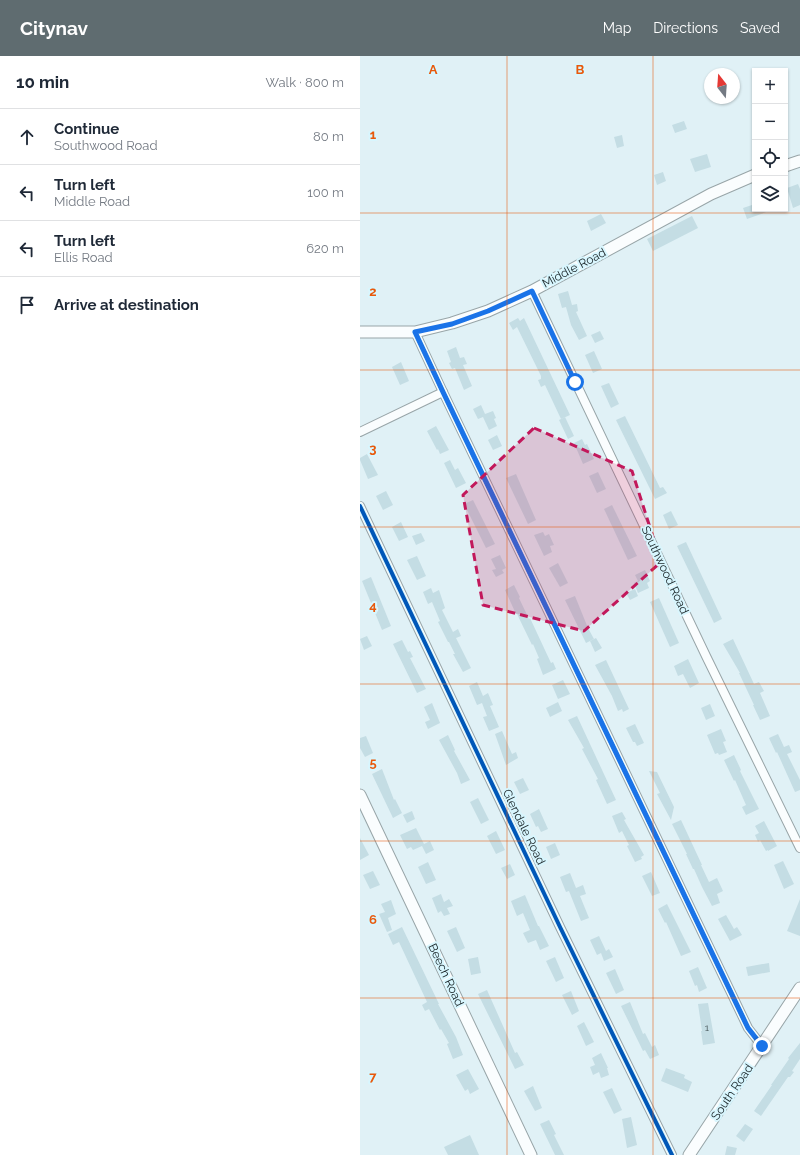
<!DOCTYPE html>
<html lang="en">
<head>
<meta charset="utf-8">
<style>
  body { margin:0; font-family:Raleway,sans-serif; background:#f2f2f3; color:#1f2937 }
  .controls { position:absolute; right:12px; top:12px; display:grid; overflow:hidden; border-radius:0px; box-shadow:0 1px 3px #0004 }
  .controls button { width:36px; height:36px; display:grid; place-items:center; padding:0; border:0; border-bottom:1px solid #e0e1e3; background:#fff; color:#1f2937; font:20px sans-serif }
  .compass { position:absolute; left:344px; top:12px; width:36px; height:36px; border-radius:50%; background:#fff; box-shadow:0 1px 3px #0004; rotate:343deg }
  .stop { position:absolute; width:12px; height:12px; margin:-9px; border:3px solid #1a73e8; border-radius:50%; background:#fff }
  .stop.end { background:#1a73e8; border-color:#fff; box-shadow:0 1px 4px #0008 }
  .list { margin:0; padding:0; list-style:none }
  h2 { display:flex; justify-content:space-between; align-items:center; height:52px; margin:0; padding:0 16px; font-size:17px }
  h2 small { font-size:13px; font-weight:400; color:#747a83 }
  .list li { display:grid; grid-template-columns:26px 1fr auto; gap:12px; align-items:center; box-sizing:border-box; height:56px; padding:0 16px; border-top:1px solid #e0e1e3 }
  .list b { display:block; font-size:15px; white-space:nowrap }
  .list p { margin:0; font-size:13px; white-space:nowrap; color:#747a83 }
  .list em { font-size:13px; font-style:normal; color:#747a83 }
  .icon { flex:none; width:22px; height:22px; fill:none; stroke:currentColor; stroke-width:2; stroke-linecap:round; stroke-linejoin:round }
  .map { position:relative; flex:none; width:440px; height:1099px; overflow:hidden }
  header { display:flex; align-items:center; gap:24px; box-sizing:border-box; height:56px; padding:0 20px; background:#5f6c70; color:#fff }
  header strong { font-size:19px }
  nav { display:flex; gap:22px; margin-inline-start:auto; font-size:14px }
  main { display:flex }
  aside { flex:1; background:#fff }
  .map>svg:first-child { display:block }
  .building { fill:#c4dde4 }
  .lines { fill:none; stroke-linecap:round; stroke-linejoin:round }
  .street-casing { stroke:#98a5a8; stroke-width:10 }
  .secondary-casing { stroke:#98a5a8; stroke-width:13 }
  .street { stroke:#fafdfe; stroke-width:8 }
  .secondary { stroke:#fafdfe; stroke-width:11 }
  .cycleway-casing { stroke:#d8f6fe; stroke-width:6 }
  .cycleway { stroke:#0057b8; stroke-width:4 }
  .route { stroke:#1a73e8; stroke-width:5 }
  .marked { fill:#c2185b; fill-opacity:0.2; stroke:#c2185b; stroke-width:3; stroke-dasharray:8 5; stroke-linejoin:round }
  .grid { fill:none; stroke:#e8590c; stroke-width:1; stroke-opacity:0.55 }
  .labels { text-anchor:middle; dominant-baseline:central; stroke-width:4; stroke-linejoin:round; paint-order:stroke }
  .number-label { font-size:10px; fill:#445357 }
  .street-label { font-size:12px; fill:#1a2528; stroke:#d8f6fe }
  .grid-label { font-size:13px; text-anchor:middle; font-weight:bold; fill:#e8590c; stroke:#d8f6fe; stroke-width:4; stroke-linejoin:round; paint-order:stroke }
</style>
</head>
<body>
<header>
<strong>Citynav</strong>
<nav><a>Map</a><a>Directions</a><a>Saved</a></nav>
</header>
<main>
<aside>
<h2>10 min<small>Walk · 800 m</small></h2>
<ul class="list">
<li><svg class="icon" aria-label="ahead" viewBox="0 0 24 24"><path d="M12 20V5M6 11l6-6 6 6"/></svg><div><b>Continue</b><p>Southwood Road</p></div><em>80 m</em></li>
<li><svg class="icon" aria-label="left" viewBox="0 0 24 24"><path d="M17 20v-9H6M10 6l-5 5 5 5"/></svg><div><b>Turn left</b><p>Middle Road</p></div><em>100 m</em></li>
<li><svg class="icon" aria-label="left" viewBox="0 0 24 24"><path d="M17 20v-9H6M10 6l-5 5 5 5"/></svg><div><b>Turn left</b><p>Ellis Road</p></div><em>620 m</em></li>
<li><svg class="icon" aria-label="arrive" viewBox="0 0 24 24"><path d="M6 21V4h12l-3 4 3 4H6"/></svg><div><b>Arrive at destination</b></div></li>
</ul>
</aside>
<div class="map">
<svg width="440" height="1099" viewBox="0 0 440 1099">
  <rect width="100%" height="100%" fill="#e0f1f6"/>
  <!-- building -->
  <g class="building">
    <polygon points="324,65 327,73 315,77 312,69"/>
    <polygon points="262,79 264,90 257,92 254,81"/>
    <polygon points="347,98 351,111 335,116 330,103"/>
    <polygon points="303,116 306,125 297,129 294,119"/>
    <polygon points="438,128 440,133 440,149 433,152 427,132"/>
    <polygon points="395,148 395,153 412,154 387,163 383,152"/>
    <polygon points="241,158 246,167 231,175 227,165"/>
    <polygon points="332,160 338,172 293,195 287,183"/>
    <polygon points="208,235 212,249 217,248 218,255 216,256 227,280 219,284 211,269 206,251 202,252 198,238"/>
    <polygon points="158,262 160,265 164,262 210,359 201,363 185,329 181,331 178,324 181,323 181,320 157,271 153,274 149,267"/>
    <polygon points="240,275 244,283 235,287 231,279"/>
    <polygon points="96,291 100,302 104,301 107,308 103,309 112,330 104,334 95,312 92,313 89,307 91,306 87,295"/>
    <polygon points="234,295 242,313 233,317 225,299"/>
    <polygon points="41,306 49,325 40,329 32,311"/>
    <polygon points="249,327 259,348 251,352 241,330"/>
    <polygon points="121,349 125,358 133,355 136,362 134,363 137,370 129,374 123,361 118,363 113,353"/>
    <polygon points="265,360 300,432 303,431 307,437 295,443 256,364"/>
    <polygon points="205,361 214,380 208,383 199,364"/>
    <polygon points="76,370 89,394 80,398 78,393 77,394 67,375"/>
    <polygon points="137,379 142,390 133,394 128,384"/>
    <polygon points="222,383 225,389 227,388 234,403 223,408 214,387"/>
    <polygon points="7,398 18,419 8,423 0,404 0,402"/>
    <polygon points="90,404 95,414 98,412 106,427 96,432 84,407"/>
    <polygon points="238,416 246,433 237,437 229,420"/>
    <polygon points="156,418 176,464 168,468 146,422"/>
    <polygon points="26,435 33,449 23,454 16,440"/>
    <polygon points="113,444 135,488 126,492 104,448"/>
    <polygon points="252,449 277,500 268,504 244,453"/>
    <polygon points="311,455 318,469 309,473 303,459"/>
    <polygon points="41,466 48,481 39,485 32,471"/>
    <polygon points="183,476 185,480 189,478 194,489 190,490 192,496 184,500 174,479"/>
    <polygon points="61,477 65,485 56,489 52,480"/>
    <polygon points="326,486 362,563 354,567 317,490"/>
    <polygon points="140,499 146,512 142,514 144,517 136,521 132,514 136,513 131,503"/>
    <polygon points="57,500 66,520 57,524 47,504"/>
    <polygon points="198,507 208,527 200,531 189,512"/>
    <polygon points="285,514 290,525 287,527 289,532 278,537 274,527 278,525 275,519"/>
    <polygon points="11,521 31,570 22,574 2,525"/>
    <polygon points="154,529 160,541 159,542 169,563 170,562 191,607 193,606 196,613 183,619 177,603 179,602 173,588 172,589 157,558 156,558 145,534"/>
    <polygon points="71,532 73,537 79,534 85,552 82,554 93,576 98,573 101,580 96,582 111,612 103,616 93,598 95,598 89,586 88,586 78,566 80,565 72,546 68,548 63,536"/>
    <polygon points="275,533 278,540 270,544 266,537"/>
    <polygon points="215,540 228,572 234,583 226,587 205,544"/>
    <polygon points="299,542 319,587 310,591 290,546"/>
    <polygon points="7,580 12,590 4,594 0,583"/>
    <polygon points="236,582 242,592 235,596 230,585"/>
    <polygon points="373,583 394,628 399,626 404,635 400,637 410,660 400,664 393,649 394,649 379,617 380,617 363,588"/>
    <polygon points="42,584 48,596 50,595 53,601 50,602 66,633 57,637 33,588"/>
    <polygon points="328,603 339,627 330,632 323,618 318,620 314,610"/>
    <polygon points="246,604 269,653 263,656 262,653 258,655 252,640 235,609"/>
    <polygon points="203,624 210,638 198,643 192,629"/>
    <polygon points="117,626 123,640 128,637 133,649 130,650 139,671 129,675 123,661 127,660 122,647 117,649 109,630"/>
    <polygon points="198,646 202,655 190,661 186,652"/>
    <polygon points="72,647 80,667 68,673 65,666 70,664 64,651"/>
    <polygon points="350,648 355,660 346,664 341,652"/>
    <polygon points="217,660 256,744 247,748 236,724 238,723 222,693 224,692 208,664"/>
    <polygon points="275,668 284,687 277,690 275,686 273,686 266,672"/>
    <polygon points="361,673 366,685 363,686 367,696 359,699 358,697 355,698 347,679"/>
    <polygon points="142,675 152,698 156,696 158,702 146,709 135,678"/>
    <polygon points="418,678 424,691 429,689 432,696 427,698 440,724 440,734 435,736 417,696 416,697 409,682"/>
    <polygon points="88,679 95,694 94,695 110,724 101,728 97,717 79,684"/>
    <polygon points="6,680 13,697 5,701 0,692 0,682"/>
    <polygon points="374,699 381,714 380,715 399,753 386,759 382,751 386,749 375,724 374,725 364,704"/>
    <polygon points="22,713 34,744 35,743 42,757 33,762 12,718"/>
    <polygon points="289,715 297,716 314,751 311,764 297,738 300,737"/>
    <polygon points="163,722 169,734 160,738 154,726"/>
    <polygon points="118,742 129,764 121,768 110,746"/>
    <polygon points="179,753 188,773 181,776 178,770 176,771 170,758"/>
    <polygon points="52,755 55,763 47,767 43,759"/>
    <polygon points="262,756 266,763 264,764 284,799 281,801 282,803 275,806 267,790 269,789 262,775 259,777 252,760"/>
    <polygon points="321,764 342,809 341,809 349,826 357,822 363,835 357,838 360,847 352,850 342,831 334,813 333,813 326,798 327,798 312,768"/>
    <polygon points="404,765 417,790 408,795 408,794 406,795 400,784 398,786 395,779 399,777 395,770"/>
    <polygon points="56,772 64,788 70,785 74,794 66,798 62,790 53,794 51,791 47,793 40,779"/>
    <polygon points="136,775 145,794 136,798 127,780"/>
    <polygon points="0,782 9,799 0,804"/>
    <polygon points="195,787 200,799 191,803 186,791"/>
    <polygon points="423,805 434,828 424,833 414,809"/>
    <polygon points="68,806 76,824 66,828 58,811"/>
    <polygon points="150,808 155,819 147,823 141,812"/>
    <polygon points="13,815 20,829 10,833 3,819"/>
    <polygon points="291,816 300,837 292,840 282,820"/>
    <polygon points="210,817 216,832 223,829 226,838 220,840 229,862 221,865 209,835 206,836 200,821"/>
    <polygon points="81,838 84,846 89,843 93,850 87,852 90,858 84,860 81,855 78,857 72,842"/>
    <polygon points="165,839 178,870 179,870 189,890 180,894 176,884 168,887 163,877 170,874 163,857 157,860 151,845"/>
    <polygon points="440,843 440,880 427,875"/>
    <polygon points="31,844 36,858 28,862 32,874 27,876 19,858 25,856 21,848"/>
    <polygon points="307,848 331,896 321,900 306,866 305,867 298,853"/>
    <polygon points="366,859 374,873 377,871 382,879 370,885 358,863"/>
    <polygon points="42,871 79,948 78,948 96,981 103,999 93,1003 87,988 89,987 81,973 80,974 69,953 65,955 62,949 67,946 39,886 33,889 28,878"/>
    <polygon points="96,871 105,892 97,896 87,875"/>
    <polygon points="239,880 246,895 249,893 253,901 244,905 241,897 237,899 230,884"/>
    <polygon points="118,901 121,917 111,919 108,903"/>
    <polygon points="195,901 204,922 196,926 186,905"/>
    <polygon points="409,907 410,916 388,920 386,911"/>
    <polygon points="338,911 347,932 339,936 337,929 335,930 329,915"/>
    <polygon points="255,913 264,934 256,938 246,917"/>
    <polygon points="127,934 155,997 157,996 164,1009 155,1013 118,938"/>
    <polygon points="211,935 219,955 212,959 202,939"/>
    <polygon points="270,946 283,978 285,977 292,991 295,989 299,999 290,1003 285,994 283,995 261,950"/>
    <polygon points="348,947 355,987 343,989 341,975 342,975 338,948"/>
    <polygon points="224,966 234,986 226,990 217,970"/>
    <polygon points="440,987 440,1003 432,1015 434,1016 430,1021 428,1021 401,1060 394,1055 412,1029 411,1029 429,1003 428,1002"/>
    <polygon points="241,997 248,1012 247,1012 249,1019 241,1022 239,1016 233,1019 230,1011 235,1009 232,1002"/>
    <polygon points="306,1012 325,1019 324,1022 332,1026 328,1036 301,1025"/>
    <polygon points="108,1013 119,1033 110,1038 108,1033 105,1035 96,1019"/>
    <polygon points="173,1030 182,1052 175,1055 164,1035"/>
    <polygon points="252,1032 262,1054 254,1058 243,1036"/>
    <polygon points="271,1061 277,1089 267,1092 262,1063"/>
    <polygon points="189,1064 196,1078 194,1079 204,1099 195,1099 180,1068"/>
    <polygon points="385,1068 393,1073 384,1086 376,1080"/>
    <polygon points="110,1079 119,1099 88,1099 84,1091"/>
    <polygon points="367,1090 377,1092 375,1099 365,1099"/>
  </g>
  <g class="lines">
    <!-- street casing -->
    <g class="street-casing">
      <g id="street">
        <polyline points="172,235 346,600 440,792"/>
        <polyline points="55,276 83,336 388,972 402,990"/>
        <polyline points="0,376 83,336"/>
        <polyline points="0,450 200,871 312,1099"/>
      </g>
    </g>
    <!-- secondary casing -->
    <g class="secondary-casing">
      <g id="secondary">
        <polyline points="425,110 440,105"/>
        <polyline points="0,276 55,276 92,267 128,255 172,235 351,138 395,119"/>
        <polyline points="0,739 171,1099"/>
        <polyline points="329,1099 440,932"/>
      </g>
    </g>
    <!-- street -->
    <use href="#street" class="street"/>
    <!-- secondary -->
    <use href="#secondary" class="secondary"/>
    <!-- cycleway casing -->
    <g class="cycleway-casing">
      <g id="cycleway">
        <polyline points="55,276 83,336 388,972 402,990"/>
        <polyline points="0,450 200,871 312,1099"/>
      </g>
    </g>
    <!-- cycleway -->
    <use href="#cycleway" class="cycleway"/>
  </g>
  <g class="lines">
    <!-- route -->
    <polyline class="route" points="215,326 172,235 128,255 92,268 55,276 83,336 388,972 402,990"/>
  </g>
  <!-- marked area -->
  <path class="marked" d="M174,372L272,415L301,506L224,575L123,549L103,439Z"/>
  <!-- grid -->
  <path class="grid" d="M147,0V1099M293,0V1099M0,157H440M0,314H440M0,471H440M0,628H440M0,785H440M0,942H440"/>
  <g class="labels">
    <!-- number labels -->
    <g class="number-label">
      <text x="347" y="971">1</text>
    </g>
    <!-- street labels -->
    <g class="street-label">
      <text transform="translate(214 212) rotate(-28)">Middle Road</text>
      <text transform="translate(305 514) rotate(65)">Southwood Road</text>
      <text transform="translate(164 771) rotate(64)">Glendale Road</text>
      <text transform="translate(86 919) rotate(65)">Beech Road</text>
      <text transform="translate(372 1036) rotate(-56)">South Road</text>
    </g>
  </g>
  <g class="grid-label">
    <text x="73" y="18">A</text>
    <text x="220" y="18">B</text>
    <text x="13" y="83">1</text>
    <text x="13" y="240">2</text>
    <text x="13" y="397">3</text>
    <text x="13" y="554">4</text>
    <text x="13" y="711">5</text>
    <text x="13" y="868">6</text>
    <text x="13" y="1025">7</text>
  </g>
</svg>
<div class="controls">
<button>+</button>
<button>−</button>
<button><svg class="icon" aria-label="locate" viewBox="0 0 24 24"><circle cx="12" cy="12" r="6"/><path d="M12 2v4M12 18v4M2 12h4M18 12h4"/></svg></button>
<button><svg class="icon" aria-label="layers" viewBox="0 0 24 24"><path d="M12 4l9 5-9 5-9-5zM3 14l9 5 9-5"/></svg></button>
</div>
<svg class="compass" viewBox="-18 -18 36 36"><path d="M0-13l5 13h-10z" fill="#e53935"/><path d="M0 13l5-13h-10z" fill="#747a83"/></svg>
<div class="stop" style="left:215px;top:326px"></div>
<div class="stop end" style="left:402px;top:990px"></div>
</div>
</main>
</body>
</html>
